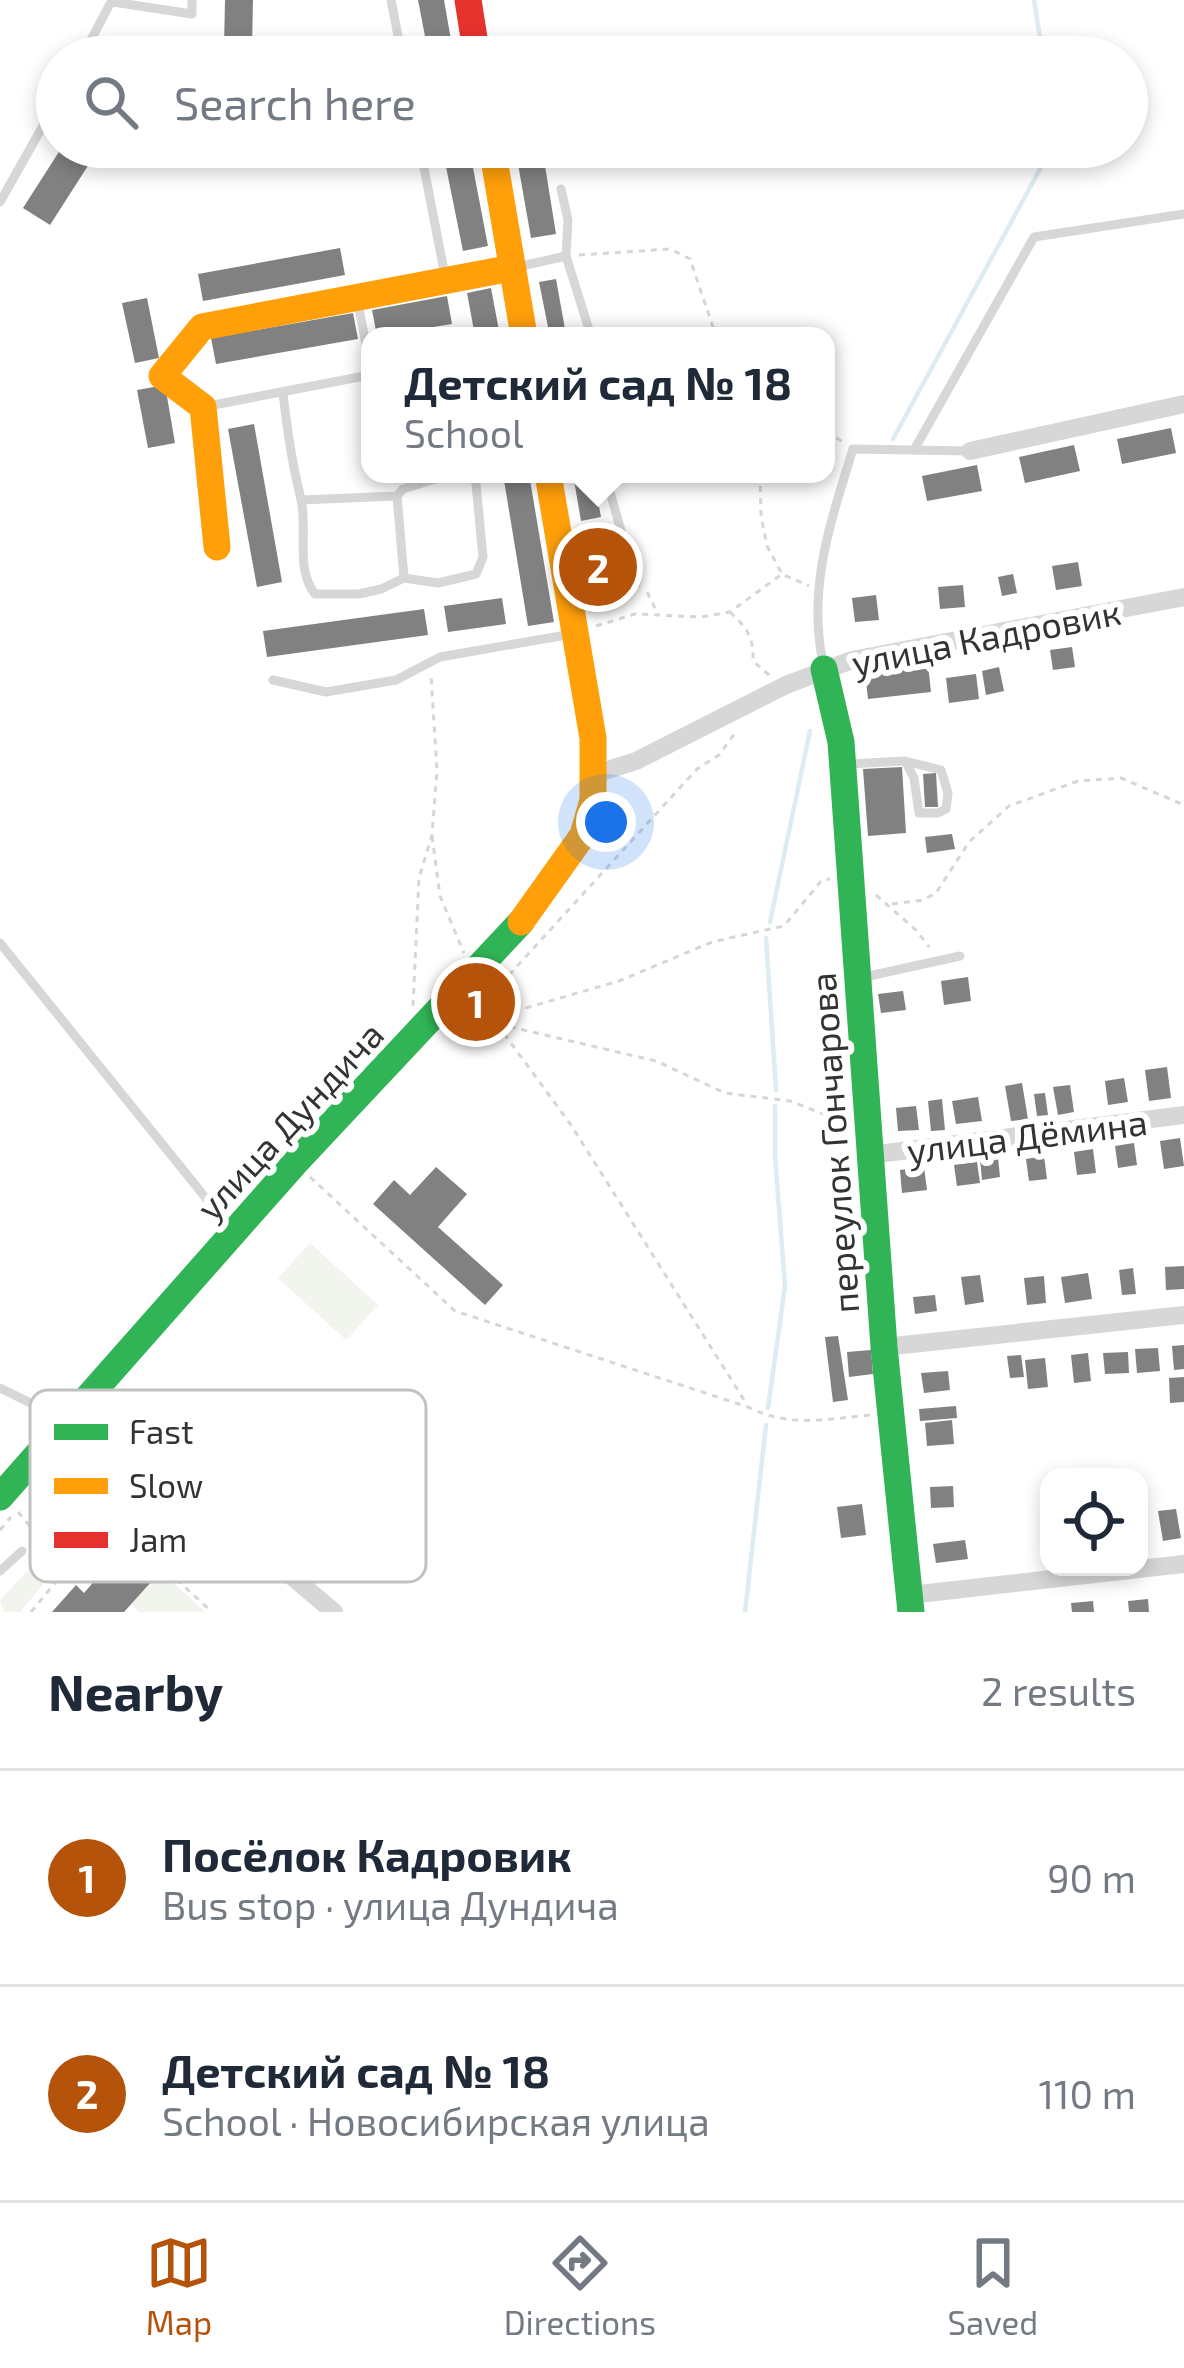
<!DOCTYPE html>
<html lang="en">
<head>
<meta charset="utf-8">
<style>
  body { margin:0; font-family:"Exo 2",sans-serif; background:#f2f2f3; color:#1f2937 }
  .controls { position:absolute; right:36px; bottom:36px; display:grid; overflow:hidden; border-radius:24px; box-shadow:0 6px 18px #0003 }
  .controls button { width:108px; height:108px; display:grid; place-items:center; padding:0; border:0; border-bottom:3px solid #e0e1e3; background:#fff; color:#1f2937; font:60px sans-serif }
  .you { position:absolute; left:606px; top:822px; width:42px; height:42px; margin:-30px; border:9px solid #fff; border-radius:50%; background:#1a73e8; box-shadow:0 0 0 18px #1a73e833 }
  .badge { display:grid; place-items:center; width:78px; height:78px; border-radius:50%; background:#b45309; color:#fff; font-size:39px; font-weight:700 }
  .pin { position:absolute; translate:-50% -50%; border:6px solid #fff; box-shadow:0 3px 12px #0006 }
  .popup { position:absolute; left:361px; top:327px; width:474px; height:156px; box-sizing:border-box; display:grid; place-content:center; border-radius:24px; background:#fff; filter:drop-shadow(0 3px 9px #0005); font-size:39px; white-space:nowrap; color:#747a83 }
  .popup b { font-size:45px; color:#1f2937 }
  .popup::after { content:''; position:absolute; left:50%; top:100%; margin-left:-24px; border:24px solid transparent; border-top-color:#fff }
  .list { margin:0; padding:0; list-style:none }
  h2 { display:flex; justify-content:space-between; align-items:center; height:156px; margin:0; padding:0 48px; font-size:51px }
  h2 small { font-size:39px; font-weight:400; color:#747a83 }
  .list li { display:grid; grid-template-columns:78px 1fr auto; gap:36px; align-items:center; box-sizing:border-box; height:216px; padding:0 48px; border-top:3px solid #e0e1e3 }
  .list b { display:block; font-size:45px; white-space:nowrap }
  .list p { margin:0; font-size:39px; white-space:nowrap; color:#747a83 }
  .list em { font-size:39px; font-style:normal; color:#747a83 }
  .icon { flex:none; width:66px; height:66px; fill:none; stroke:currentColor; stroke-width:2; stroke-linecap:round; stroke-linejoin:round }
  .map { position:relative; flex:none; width:1184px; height:1612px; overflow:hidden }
  .search { position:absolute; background:#fff; box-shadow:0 6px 18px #0003; left:36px; right:36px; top:36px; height:132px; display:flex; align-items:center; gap:30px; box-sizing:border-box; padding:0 42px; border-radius:66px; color:#747a83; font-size:45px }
  .sheet { height:588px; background:#fff }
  nav { display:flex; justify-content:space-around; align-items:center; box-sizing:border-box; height:168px; border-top:3px solid #e0e1e3; background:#fff; font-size:33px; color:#747a83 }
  nav a { display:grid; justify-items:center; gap:6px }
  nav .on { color:#b45309 }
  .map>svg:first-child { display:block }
  .green { fill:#f1f5ed }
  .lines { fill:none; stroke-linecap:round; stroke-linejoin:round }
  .stream { stroke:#ddebf3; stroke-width:4.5 }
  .building { fill:#818181 }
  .path { stroke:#d6d6d6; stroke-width:3; stroke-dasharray:6 6; stroke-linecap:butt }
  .lane { stroke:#d7d7d7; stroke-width:9 }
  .street { stroke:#d7d7d7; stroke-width:18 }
  .fast { stroke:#30b455; stroke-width:27 }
  .slow { stroke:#ff9f0a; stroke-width:27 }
  .jam { stroke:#e5322d; stroke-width:27 }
  .labels { text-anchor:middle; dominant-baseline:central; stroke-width:12; stroke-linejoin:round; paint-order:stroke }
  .street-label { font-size:36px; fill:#333; stroke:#fff }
  .key { fill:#fff; stroke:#c2c2c2; stroke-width:3 }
  .key-label { font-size:33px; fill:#333 }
</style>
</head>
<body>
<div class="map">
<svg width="1184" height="1612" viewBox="0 0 1184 1612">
  <rect width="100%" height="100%" fill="#fff"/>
  <!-- green -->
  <g class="green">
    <polygon points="310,1243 378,1305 346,1340 278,1278"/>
    <polygon points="120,1475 151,1505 127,1527 109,1513 65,1562 53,1544"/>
    <polygon points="43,1555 56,1569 20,1612 4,1612 0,1600"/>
    <polygon points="161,1571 205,1612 139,1612 131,1604"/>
  </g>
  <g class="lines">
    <!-- stream -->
    <g class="stream">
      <polyline points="1034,0 1043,57"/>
      <polyline points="893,439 1052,147"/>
      <polyline points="770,922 810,731"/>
      <polyline points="766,938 776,1090"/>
      <polyline points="768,1408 785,1286 775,1156 775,1106"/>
      <polyline points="745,1612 766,1425"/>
    </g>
  </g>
  <!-- building -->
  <g class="building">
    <polygon points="225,0 253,0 252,48 224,47"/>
    <polygon points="418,0 444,0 454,57 429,57"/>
    <polygon points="62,147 100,147 50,225 23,208"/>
    <polygon points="442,147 469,147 488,246 463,251"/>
    <polygon points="515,147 542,147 556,234 531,238"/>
    <polygon points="340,248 345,275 203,301 198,274"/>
    <polygon points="556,279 565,329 549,332 539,282"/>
    <polygon points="491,288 500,336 475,336 467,293"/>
    <polygon points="447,296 452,324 377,336 372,310"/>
    <polygon points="147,298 159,358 135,363 122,303"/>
    <polygon points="353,313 358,339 216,364 211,338"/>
    <polygon points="165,385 175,443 148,448 137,390"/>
    <polygon points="254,424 282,582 257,587 228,429"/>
    <polygon points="1171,428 1176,453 1122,464 1117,439"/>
    <polygon points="1074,445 1080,471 1025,483 1019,457"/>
    <polygon points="977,465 982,491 927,501 922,476"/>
    <polygon points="503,474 529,474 554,622 528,626"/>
    <polygon points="573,474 593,474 601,517 581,521"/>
    <polygon points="614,535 617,553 607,554 611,583 621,581 624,601 591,606 582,539"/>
    <polygon points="1078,562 1082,586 1056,590 1052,566"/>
    <polygon points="1013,574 1017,593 1002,596 998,577"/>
    <polygon points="963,585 965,607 940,609 938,587"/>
    <polygon points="876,595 879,620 855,622 852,598"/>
    <polygon points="502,598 506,624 448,632 444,606"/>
    <polygon points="424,609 428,635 267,657 263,631"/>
    <polygon points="1072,647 1075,667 1053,670 1050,650"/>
    <polygon points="928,665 931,692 868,699 865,673"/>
    <polygon points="999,667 1004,691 986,695 982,671"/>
    <polygon points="976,674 979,699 949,703 946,678"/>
    <polygon points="902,767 906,833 868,836 863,769"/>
    <polygon points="936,773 938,807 925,807 923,774"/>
    <polygon points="952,834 955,849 927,853 925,837"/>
    <polygon points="968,977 971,1001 944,1005 941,981"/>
    <polygon points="903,991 906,1010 881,1013 878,994"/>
    <polygon points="1167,1067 1171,1098 1149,1101 1145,1070"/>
    <polygon points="1124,1078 1128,1102 1108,1105 1105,1081"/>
    <polygon points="1022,1083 1028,1119 1011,1121 1005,1086"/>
    <polygon points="1070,1085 1074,1112 1058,1115 1053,1087"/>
    <polygon points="1045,1093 1048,1115 1037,1116 1034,1094"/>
    <polygon points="978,1097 982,1121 956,1124 952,1101"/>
    <polygon points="942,1099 945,1130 931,1131 928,1101"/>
    <polygon points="916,1106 919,1130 898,1131 896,1108"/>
    <polygon points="1180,1138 1184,1166 1164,1169 1160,1141"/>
    <polygon points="1134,1143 1137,1165 1118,1168 1115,1146"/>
    <polygon points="1093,1149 1096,1173 1077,1175 1074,1152"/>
    <polygon points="1044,1156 1047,1179 1029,1181 1026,1159"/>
    <polygon points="998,1157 1000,1177 982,1180 980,1159"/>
    <polygon points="977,1162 980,1183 957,1186 954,1165"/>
    <polygon points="436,1167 467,1194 438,1227 503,1285 485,1305 373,1204 394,1180 410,1195"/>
    <polygon points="924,1167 927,1190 902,1193 900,1170"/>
    <polygon points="1184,1266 1184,1289 1166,1290 1165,1267"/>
    <polygon points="1133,1268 1136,1294 1122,1295 1119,1270"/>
    <polygon points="1088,1273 1092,1299 1065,1303 1061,1277"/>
    <polygon points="980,1275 984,1302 965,1305 961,1277"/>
    <polygon points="1044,1276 1046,1303 1027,1305 1024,1278"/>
    <polygon points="935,1295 937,1311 915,1314 913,1297"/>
    <polygon points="838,1336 848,1400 833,1402 825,1337"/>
    <polygon points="1184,1345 1184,1369 1174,1370 1172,1346"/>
    <polygon points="1158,1348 1160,1371 1137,1373 1135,1349"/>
    <polygon points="871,1350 873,1374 849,1377 847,1352"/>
    <polygon points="1128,1352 1129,1373 1105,1374 1103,1353"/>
    <polygon points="1088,1353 1091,1381 1074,1383 1071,1355"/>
    <polygon points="1021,1355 1024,1377 1010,1378 1007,1356"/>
    <polygon points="1045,1358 1048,1387 1028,1389 1025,1360"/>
    <polygon points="948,1371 950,1390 924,1393 921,1373"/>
    <polygon points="1184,1377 1184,1402 1170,1403 1169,1378"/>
    <polygon points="956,1406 957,1418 920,1421 919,1409"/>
    <polygon points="952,1420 954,1444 927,1446 925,1423"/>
    <polygon points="953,1486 954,1507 931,1508 930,1487"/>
    <polygon points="862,1504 866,1535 841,1538 837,1507"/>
    <polygon points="1176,1509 1181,1538 1163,1541 1158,1511"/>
    <polygon points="120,1534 161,1571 124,1612 52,1612 76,1585 84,1593 104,1570 95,1561"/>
    <polygon points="965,1540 968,1559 936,1563 933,1544"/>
    <polygon points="1148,1599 1149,1612 1129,1612 1128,1601"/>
    <polygon points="1093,1601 1094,1612 1072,1612 1071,1603"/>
  </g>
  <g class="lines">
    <!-- path -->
    <g class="path">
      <polyline points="579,255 670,249 690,259 716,336"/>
      <polyline points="826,432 845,443"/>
      <polyline points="760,474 761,516 767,546 782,574"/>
      <polyline points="647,592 658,614"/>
      <path d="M730,612C747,628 754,637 753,661L769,675"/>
      <polyline points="596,626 635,614 701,617 730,612 782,574 809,586"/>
      <polyline points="432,836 440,896 464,953"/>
      <polyline points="876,895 916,930 929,947"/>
      <polyline points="892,904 923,900 936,893 969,842 1009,806 1078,781 1121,778 1184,805"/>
      <polyline points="413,1006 419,878 432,835 437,770 431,676"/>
      <polyline points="467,1011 476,1018 491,1018"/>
      <polyline points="492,1016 500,1007 499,986 697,769 719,755 735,733"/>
      <polyline points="491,1018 619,981 712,942 784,926 822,880 830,879"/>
      <polyline points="497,1024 571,1125 746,1403"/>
      <polyline points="498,1024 656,1061 725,1093 790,1101 844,1122"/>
      <path d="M310,1177L455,1311L748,1407C789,1428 826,1419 871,1415"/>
      <polyline points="18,1512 66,1569 113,1521 212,1612"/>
      <polyline points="0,1530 11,1517"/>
      <polyline points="31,1612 64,1572"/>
    </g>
    <!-- lane -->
    <g class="lane">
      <polyline points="391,0 402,57"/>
      <polyline points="113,2 192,14 192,0"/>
      <polyline points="82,57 112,0"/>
      <polyline points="420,147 445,276"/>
      <polyline points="561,189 568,220 566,256 591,336"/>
      <polyline points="0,202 57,101"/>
      <polyline points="517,267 566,256"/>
      <polyline points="358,303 370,366"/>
      <path d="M283,393C287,429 292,464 301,499C308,529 295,570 315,594H359L381,589L404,578L438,583L476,574L483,557L475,474"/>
      <polyline points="208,406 370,375"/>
      <polyline points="914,450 1034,237 1184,214"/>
      <polyline points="605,474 636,584"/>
      <polyline points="301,500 397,496"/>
      <polyline points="404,578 397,496 403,489 451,474"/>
      <path d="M823,663C807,587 831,521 853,449L970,451"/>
      <polyline points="273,680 326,692 396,680 440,657 572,634"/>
      <polyline points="848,764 905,761 914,778 919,813 938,813 946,809 948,793 941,770 905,761"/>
      <polyline points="0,943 230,1228"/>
      <polyline points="860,978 960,956"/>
      <polyline points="0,1388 61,1418"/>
      <polyline points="38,1512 102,1449 127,1438 118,1461 55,1529"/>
      <polyline points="0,1571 22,1551"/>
    </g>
    <!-- street -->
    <g class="street">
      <polyline points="970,451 1184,404"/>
      <polyline points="595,774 636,761 786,685 852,660 1184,597"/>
      <polyline points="870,1155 1184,1115"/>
      <polyline points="884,1347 1184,1315"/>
      <polyline points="84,1402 334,1612"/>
      <polyline points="910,1595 1184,1564"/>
    </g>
    <!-- fast -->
    <g class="fast">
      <polyline points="824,669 841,742 884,1347 911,1612"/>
      <polyline points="0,1497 295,1163 521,922"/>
    </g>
    <!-- slow -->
    <g class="slow">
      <polyline points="492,147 524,336"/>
      <polyline points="217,547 203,407 162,376 202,327 512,268"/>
      <polyline points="521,922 583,835 593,800 593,738 548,474"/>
    </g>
    <!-- jam -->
    <polyline class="jam" points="468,0 477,57"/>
  </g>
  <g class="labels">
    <!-- street labels -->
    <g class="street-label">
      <text transform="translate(986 636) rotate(-11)">улица Кадровик</text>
      <text transform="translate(289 1120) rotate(-47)">улица Дундича</text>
      <text transform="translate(1027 1135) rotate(-7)">улица Дёмина</text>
      <text transform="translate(833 1143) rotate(-94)">переулок Гончарова</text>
    </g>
  </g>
  <!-- legend -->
  <rect x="30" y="1390" width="396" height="192" rx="18" class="key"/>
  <rect x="54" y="1424" width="54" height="16" fill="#30b455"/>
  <rect x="54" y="1478" width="54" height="16" fill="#ff9f0a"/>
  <rect x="54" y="1532" width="54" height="16" fill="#e5322d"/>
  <g class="key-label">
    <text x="129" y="1444">Fast</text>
    <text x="129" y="1498">Slow</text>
    <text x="129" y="1552">Jam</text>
  </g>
</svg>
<div class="controls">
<button><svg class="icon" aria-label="locate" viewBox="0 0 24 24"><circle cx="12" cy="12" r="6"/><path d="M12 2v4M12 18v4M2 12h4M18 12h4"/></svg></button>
</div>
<div class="you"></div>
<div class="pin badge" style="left:476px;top:1002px">1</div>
<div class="pin badge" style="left:598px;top:567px">2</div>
<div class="popup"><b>Детский сад № 18</b>School</div>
<div class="search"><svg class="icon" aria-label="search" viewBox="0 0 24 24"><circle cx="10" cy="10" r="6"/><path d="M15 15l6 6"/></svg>Search here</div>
</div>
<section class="sheet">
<h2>Nearby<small>2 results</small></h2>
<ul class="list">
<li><span class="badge">1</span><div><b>Посёлок Кадровик</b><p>Bus stop · улица Дундича</p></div><em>90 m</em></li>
<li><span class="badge">2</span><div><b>Детский сад № 18</b><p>School · Новосибирская улица</p></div><em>110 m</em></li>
</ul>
</section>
<nav>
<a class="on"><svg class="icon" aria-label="map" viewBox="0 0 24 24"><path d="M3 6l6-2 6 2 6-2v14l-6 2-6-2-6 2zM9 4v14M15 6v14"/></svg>Map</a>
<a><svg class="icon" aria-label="directions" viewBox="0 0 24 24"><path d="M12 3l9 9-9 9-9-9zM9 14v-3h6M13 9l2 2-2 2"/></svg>Directions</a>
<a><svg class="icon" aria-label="saved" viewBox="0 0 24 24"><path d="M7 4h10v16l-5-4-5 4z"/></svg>Saved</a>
</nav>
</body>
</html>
